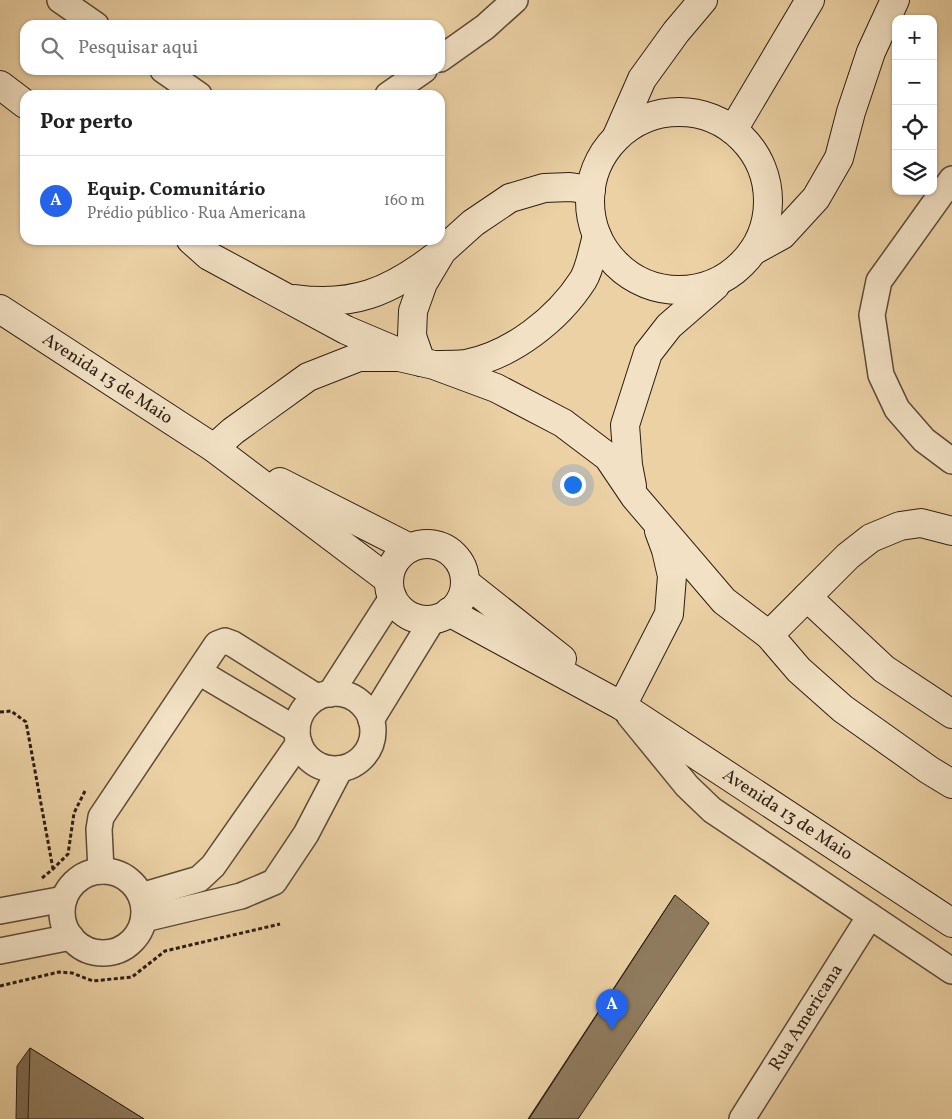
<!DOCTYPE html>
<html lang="pt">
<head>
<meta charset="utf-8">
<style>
  body { margin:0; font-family:Vollkorn,serif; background:#f2f2f2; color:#202124 }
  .controls { position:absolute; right:15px; top:15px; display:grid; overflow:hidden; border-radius:10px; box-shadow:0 1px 4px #0004 }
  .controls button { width:45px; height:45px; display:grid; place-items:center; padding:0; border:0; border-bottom:1px solid #e0e0e0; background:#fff; color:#202124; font:25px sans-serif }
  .you { position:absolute; left:572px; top:484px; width:18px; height:18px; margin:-12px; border:4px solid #fff; border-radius:50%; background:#1a73e8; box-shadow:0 0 0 8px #1a73e833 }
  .badge { display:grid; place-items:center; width:32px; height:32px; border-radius:50%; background:#2563eb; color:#fff; font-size:16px; font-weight:700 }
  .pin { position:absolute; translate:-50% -41px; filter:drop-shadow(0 1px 2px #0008) }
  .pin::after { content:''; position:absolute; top:26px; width:18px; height:15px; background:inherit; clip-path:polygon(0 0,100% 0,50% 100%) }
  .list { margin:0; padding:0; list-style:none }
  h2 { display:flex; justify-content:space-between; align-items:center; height:65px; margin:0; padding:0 20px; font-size:21px }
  h2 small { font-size:16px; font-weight:400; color:#757577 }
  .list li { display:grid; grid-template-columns:32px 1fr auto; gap:15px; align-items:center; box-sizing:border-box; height:90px; padding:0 20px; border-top:1px solid #e0e0e0 }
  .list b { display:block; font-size:19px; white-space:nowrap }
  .list p { margin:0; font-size:16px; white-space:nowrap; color:#757577 }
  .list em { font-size:16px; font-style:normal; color:#757577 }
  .icon { flex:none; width:28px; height:28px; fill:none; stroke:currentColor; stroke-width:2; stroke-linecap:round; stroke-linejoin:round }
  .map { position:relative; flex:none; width:952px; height:1119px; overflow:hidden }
  .search { position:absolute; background:#fff; box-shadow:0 1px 4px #0004; left:20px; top:20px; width:425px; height:55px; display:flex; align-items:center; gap:12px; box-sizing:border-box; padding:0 18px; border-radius:15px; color:#757577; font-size:19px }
  .panel { position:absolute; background:#fff; box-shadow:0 1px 4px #0004; left:20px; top:90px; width:425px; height:155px; border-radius:15px }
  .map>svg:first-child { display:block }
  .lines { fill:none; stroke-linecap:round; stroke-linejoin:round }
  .street-casing { stroke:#5c4a37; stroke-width:28 }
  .secondary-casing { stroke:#2c1d13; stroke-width:30 }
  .path { stroke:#2c1d13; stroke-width:3; stroke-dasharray:4 2.5; stroke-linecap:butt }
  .street { stroke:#f2e1c4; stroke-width:25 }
  .secondary { stroke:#f2e1c4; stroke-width:28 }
  .wall { fill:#7b6a51; stroke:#2c1d13 }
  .building { fill:#8f7b5e; stroke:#2c1d13 }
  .labels { text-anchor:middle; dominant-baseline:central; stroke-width:4.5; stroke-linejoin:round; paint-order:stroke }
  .street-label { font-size:18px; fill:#2c1d13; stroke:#f2e1c4 }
</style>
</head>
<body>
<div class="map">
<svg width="952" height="1119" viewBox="0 0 952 1119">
  <rect width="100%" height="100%" fill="#ebd1a4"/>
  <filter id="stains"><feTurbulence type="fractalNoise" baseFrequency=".004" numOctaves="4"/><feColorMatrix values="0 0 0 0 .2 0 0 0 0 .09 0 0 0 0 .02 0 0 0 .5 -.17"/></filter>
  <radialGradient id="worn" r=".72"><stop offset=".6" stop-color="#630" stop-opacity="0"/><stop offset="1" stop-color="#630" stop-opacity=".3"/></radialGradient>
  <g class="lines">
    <!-- street casing -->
    <g class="street-casing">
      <g id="street">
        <polyline points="60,0 96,25"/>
        <polyline points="440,59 485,27 515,0"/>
        <polyline points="163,70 199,95"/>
        <polyline points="388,95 424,70"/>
        <polyline points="952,179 879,281 872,315 881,375 897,409 924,440 952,461"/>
        <polyline points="199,672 297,730"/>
        <circle cx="335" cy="731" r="38"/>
        <polyline points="330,694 393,596"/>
        <polyline points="629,715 687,786 712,810 952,971"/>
        <polyline points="371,720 433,619"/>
        <polyline points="101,871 99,829 101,817 217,644 225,641 233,644 317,697"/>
        <circle cx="103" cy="912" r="41"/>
        <polyline points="141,896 199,879 213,866 299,743"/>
        <polyline points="0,911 64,899"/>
        <polyline points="144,919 241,896 274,882 306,834 340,769"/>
        <polyline points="0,951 71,937"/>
        <path id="s1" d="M742,1119L870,916"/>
      </g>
    </g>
    <!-- secondary casing -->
    <g class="secondary-casing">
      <g id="secondary">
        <polyline points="0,85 25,104"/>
        <circle cx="679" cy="201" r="89"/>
        <polyline points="733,130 810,0"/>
        <polyline points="617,136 642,79 676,32 703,0"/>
        <polyline points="191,240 209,256 346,330 398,352"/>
        <polyline points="753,251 782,235 816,198 839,158 851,112 871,52 895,0"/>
        <path d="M295,299C353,307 389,292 435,257"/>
        <path id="s2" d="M0,309L214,448L389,580"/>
        <polyline points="421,362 412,336 413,311 423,283 442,251 473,223 510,198 544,188 570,187 591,190"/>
        <path d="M439,365C448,365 457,365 466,364C512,355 558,319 583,280C590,269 593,249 597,236"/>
        <polyline points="214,448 233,431 308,377 359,357 399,357 434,365 496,388 563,423 608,457 635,497 724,601 769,635 799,670 843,709 929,770 952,784"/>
        <polyline points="280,482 410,548"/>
        <polyline points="632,486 628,465 625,425 648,353 669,326 715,286"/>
        <circle cx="427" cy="582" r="38"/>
        <polyline points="466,583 562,659"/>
        <polyline points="807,597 884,669 952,714"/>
        <path id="s3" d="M449,612L622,706L952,923"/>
        <polyline points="769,635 848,556 871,538 900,526 921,523 952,531"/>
        <polyline points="622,706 669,614 672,576 666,550 659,531"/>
      </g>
    </g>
    <!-- path -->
    <g class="path">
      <polyline points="0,712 11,711 26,722 53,869"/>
      <polyline points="42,878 53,869 68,854 74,813 86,789"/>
      <polyline points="0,986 59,972 72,973 93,981 132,977 165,951 280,924"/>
    </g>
    <!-- street -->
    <use href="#street" class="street"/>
    <!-- secondary -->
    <use href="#secondary" class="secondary"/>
  </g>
  <!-- wall -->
  <g class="wall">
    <polygon points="675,895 578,1119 528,1119 663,913"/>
    <polygon points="30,1048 144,1119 16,1119 17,1066"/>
  </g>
  <!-- building -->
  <g class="building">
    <polygon points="675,895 709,923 578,1119 529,1119"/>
    <polygon points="30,1048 144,1119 28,1119"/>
  </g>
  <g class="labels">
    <!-- street labels -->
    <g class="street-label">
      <text stroke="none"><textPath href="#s2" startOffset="128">Avenida 13 de Maio</textPath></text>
      <text stroke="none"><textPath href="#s3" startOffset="395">Avenida 13 de Maio</textPath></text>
      <text stroke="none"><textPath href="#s1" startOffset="120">Rua Americana</textPath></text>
    </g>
  </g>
  <rect width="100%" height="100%" filter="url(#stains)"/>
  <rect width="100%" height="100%" fill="url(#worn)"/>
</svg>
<div class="controls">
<button>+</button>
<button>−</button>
<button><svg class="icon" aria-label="locate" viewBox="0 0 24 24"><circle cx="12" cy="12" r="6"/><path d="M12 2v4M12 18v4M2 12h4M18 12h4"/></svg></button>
<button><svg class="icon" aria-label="layers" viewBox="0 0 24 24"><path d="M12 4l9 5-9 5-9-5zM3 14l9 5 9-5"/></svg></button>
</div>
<div class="you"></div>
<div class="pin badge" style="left:612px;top:1030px">A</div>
<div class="search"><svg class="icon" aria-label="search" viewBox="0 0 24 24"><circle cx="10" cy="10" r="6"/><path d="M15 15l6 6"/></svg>Pesquisar aqui</div>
<section class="panel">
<h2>Por perto<small></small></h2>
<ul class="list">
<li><span class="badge">A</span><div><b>Equip. Comunitário</b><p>Prédio público · Rua Americana</p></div><em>160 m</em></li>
</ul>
</section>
</div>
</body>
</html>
